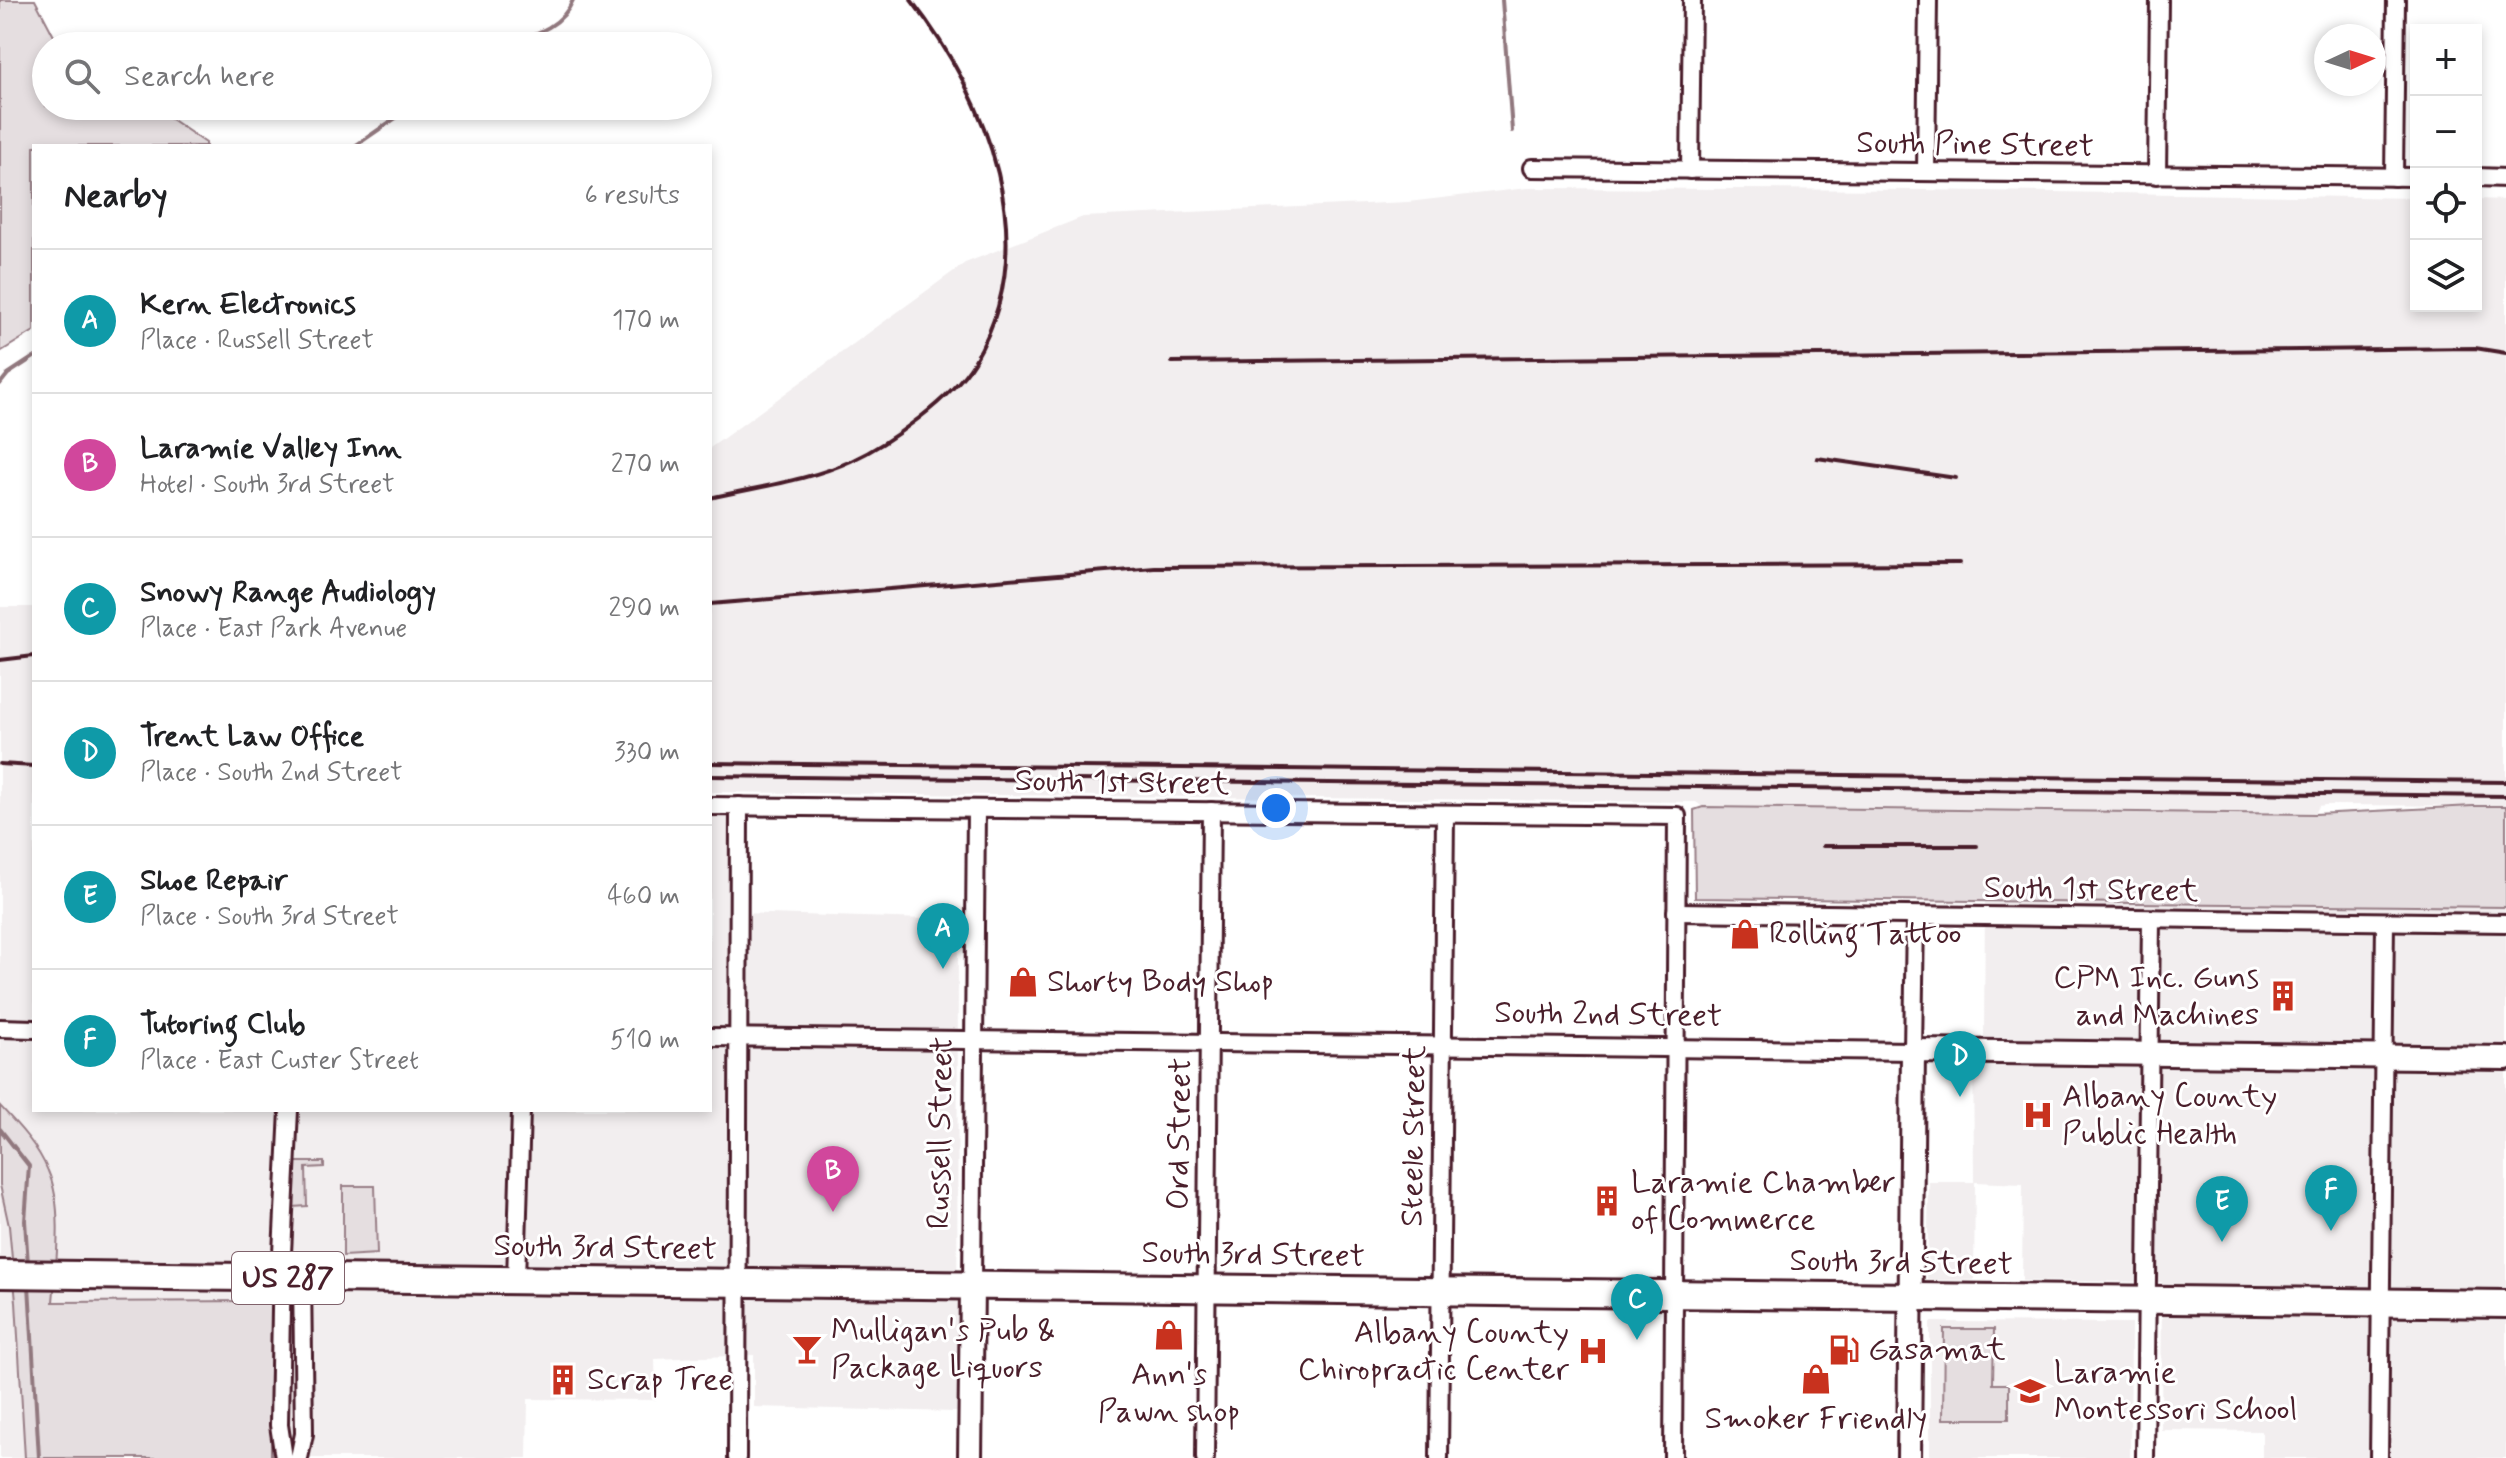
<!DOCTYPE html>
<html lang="en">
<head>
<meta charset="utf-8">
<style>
  body { margin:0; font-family:Mynerve,sans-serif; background:#f2f2f2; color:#202124 }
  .controls { position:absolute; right:24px; top:24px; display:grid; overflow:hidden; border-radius:0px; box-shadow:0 4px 12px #0003 }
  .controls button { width:72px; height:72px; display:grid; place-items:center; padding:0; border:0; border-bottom:2px solid #e0e0e0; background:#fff; color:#202124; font:40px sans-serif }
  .compass { position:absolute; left:2314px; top:24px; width:72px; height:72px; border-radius:50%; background:#fff; box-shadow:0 4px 12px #0003; rotate:86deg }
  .you { position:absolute; left:1276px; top:808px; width:28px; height:28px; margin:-20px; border:6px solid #fff; border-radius:50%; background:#1a73e8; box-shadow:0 0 0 12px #1a73e833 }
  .badge { display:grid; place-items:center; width:52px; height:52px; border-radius:50%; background:#111827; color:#fff; font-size:26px; font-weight:700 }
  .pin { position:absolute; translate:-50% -66px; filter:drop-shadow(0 2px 4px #0008) }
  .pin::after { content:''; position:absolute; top:42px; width:28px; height:24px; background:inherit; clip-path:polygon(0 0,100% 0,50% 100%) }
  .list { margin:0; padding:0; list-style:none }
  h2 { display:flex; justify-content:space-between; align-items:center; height:104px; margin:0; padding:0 32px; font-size:34px }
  h2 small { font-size:26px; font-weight:400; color:#757577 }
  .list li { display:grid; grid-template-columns:52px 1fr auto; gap:24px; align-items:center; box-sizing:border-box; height:144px; padding:0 32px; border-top:2px solid #e0e0e0 }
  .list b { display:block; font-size:30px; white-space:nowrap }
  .list p { margin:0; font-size:26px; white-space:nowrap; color:#757577 }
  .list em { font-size:26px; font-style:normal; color:#757577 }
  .icon { flex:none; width:44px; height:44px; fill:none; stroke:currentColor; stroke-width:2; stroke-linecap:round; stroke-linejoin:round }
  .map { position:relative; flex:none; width:2506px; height:1458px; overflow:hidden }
  .search { position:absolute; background:#fff; box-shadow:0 4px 12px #0003; left:32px; top:32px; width:680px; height:88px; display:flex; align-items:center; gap:20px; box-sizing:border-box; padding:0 28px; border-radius:44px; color:#757577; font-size:30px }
  .panel { position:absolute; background:#fff; box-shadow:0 4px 12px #0003; left:32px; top:144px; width:680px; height:968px; border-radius:0px }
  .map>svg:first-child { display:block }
  .built { fill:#f2eeef }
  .green { fill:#e5dee0; stroke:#987e86; stroke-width:2 }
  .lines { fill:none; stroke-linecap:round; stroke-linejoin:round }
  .stream { stroke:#91787e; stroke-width:4 }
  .street-casing { stroke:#4a1f2b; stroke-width:22 }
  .secondary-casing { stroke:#4a1f2b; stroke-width:28 }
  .primary-casing { stroke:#4a1f2b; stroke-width:32 }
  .street { stroke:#fff; stroke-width:16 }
  .secondary { stroke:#fff; stroke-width:22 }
  .primary { stroke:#fff; stroke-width:26 }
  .rail { stroke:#4a1f2b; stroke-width:4 }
  .labels { text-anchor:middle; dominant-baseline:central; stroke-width:6; stroke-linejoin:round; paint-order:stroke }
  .shield { fill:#fff; stroke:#80626b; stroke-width:2 }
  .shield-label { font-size:30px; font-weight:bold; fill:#4a1f2b }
  .street-label { font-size:32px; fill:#4a1f2b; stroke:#fff }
  .poi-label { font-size:32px; fill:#4a1f2b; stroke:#fff; text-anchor:start }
</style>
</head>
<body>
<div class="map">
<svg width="2506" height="1458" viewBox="0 0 2506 1458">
  <rect width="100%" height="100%" fill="#fff"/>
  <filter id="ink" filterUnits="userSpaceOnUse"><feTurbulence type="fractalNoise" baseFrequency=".0125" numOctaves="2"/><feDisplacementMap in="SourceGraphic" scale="16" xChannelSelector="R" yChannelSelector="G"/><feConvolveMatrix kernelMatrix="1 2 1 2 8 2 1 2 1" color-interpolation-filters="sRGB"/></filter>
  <g filter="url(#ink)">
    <!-- built -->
    <g class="built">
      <polygon points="1527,188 1924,190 2416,198 2416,306 2476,306 2476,199 2506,200 2506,806 2325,805 2319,806 2315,814 1703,807 1696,802 710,792 710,448 965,263 1083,217 1408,202"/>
      <polygon points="0,607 34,607 34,1110 710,1110 710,806 739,806 739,913 958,920 957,1412 754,1407 754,1355 655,1359 656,1400 528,1399 527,1458 271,1458 271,1301 17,1302 25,1458 0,1458"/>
      <polygon points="1985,901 2506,907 2506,1458 2262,1458 2262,1431 2161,1430 2162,1282 2022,1281 2023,1184 1975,1182 1974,1280 1927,1280 1929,1182 1974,1182 1973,1038 1984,1037"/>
      <polygon points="1930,1322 2131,1323 2130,1458 1930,1458"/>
    </g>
    <!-- green -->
    <g class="green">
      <polygon points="0,0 35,0 56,40 65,46 46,46 46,106 152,106 206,143 206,146 34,146 34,331 0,352"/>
      <polygon points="2473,806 2506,806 2506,907 1695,898 1694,810 1703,807 2315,814"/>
      <path d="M0,1106C18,1125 38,1146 48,1171C64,1207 56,1264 53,1302L271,1301V1458H25L16,1302L9,1226L0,1185Z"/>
      <polygon points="293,1162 324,1162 324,1167 306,1168 307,1206 293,1207"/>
      <polygon points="343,1186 375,1186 377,1254 343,1256"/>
      <polygon points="1944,1329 1994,1329 1993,1384 2009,1384 2009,1419 1943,1419"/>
    </g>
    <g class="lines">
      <!-- stream -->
      <g class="stream">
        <polyline points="1502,0 1512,131"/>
        <path d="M501,46C528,36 561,30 573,0"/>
        <polyline points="355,146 413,106"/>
        <polyline points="0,384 8,374 34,357"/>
        <polyline points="0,1129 29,1166 25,1221 28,1264"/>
        <polyline points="29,1285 39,1458"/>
      </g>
      <!-- street casing -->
      <g class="street-casing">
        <g id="street">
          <polyline points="1532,168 2416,177"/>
          <polyline points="1690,170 1692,0"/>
          <polyline points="1926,172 1928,0"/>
          <polyline points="2157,175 2159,0"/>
          <polyline points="2394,177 2396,0"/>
          <polyline points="2476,177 2506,178"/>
          <polyline points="710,806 1677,816 1673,1458"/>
          <polyline points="1676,912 2506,923"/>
          <polyline points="0,1028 34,1029"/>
          <polyline points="710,1037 1913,1051 1915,916"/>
          <polyline points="516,1280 521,1110"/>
          <polyline points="972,1286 976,809"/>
          <polyline points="284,1458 279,1425 282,1253 289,1110"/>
          <polyline points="299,1458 304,1434 302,1278"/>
          <polyline points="737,1458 739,806"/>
          <polyline points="1205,1458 1211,811"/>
          <polyline points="1439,1458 1445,814"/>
          <polyline points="2145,1458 2151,919"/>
          <polyline points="2379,1458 2385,922"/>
        </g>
      </g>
      <!-- secondary casing -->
      <g class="secondary-casing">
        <g id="secondary">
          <polyline points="970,1458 972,1286"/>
          <polyline points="1909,1458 1913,1051 2506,1058"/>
        </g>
      </g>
      <!-- primary casing -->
      <g class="primary-casing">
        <polyline id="primary" points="0,1274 2506,1304"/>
      </g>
      <!-- street -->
      <use href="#street" class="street"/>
      <!-- secondary -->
      <use href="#secondary" class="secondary"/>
      <!-- primary -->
      <use href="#primary" class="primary"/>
      <!-- rail -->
      <g class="rail">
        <polyline points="1172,362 2475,348 2506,353"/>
        <polyline points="1817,458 1956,478"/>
        <path d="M710,498C756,487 808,481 851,461C890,443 952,398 974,362C1045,244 988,98 911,0"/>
        <polyline points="710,604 1154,567 1960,564"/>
        <polyline points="0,660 34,656"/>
        <polyline points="710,763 2506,782"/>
        <polyline points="0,764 34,766"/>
        <polyline points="710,776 2506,796"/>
        <polyline points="1823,846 1977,846"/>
      </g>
    </g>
  </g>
  <!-- icons -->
  <defs>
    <g id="shop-bare" transform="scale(2.4)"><path d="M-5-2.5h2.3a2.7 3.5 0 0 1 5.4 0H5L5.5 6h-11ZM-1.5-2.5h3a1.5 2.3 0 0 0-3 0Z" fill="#c8321e" stroke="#fff" stroke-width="2.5" paint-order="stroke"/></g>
    <g id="building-bare" transform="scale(2.4)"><path d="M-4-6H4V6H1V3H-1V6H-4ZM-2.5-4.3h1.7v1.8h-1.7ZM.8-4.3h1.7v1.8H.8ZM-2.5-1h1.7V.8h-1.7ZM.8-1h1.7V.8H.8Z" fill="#c8321e" stroke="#fff" stroke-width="2.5" paint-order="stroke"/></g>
    <g id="hospital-bare" transform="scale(2.4)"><path d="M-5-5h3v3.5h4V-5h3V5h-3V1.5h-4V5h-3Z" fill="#c8321e" stroke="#fff" stroke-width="2.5" paint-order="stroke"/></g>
    <g id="bar-bare" transform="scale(2.4)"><path d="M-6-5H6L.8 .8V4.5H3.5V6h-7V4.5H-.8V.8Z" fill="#c8321e" stroke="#fff" stroke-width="2.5" paint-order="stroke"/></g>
    <g id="fuel-bare" transform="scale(2.4)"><path d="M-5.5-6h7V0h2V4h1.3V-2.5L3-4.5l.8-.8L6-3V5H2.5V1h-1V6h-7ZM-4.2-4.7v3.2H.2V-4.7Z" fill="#c8321e" stroke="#fff" stroke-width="2.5" paint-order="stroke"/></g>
    <g id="school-bare" transform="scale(2.4)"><path d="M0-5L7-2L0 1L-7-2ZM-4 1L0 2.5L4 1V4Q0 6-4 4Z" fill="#c8321e" stroke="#fff" stroke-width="2.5" paint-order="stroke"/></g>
  </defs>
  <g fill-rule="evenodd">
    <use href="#shop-bare" x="1745" y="934"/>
    <use href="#shop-bare" x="1023" y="982"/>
    <use href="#building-bare" x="2283" y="996"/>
    <use href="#hospital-bare" x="2038" y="1115"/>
    <use href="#building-bare" x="1607" y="1201"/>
    <use href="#shop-bare" x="1169" y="1335"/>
    <use href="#bar-bare" x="807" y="1349"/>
    <use href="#fuel-bare" x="1844" y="1350"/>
    <use href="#hospital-bare" x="1593" y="1351"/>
    <use href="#shop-bare" x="1816" y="1379"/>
    <use href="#building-bare" x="563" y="1380"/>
    <use href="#school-bare" x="2030" y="1391"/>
  </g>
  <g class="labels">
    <!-- shield labels -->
    <rect class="shield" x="232" y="1252" width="112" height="52" rx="6"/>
    <g class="shield-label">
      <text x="288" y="1278">US 287</text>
    </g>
    <!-- street labels -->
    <g class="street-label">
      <text transform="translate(1975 145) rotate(1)">South Pine Street</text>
      <text transform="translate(1122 783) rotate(1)">South 1st Street</text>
      <text transform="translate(2091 890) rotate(1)">South 1st Street</text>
      <text transform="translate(1608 1015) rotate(1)">South 2nd Street</text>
      <text transform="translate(941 1133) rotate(-89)">Russell Street</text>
      <text transform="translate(1180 1134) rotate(-89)">Ord Street</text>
      <text transform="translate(1414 1136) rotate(-89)">Steele Street</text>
      <text transform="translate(605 1248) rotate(1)">South 3rd Street</text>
      <text transform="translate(1253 1255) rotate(1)">South 3rd Street</text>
      <text transform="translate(1901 1263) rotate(1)">South 3rd Street</text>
    </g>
    <!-- poi labels -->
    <g class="poi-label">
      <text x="1769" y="934">Rolling Tattoo</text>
      <text x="2259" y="978" text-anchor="end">CPM Inc. Guns<tspan x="2259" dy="37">and Machines</tspan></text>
      <text x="1047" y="982">Shorty Body Shop</text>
      <text x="2062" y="1097">Albany County<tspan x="2062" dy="37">Public Health</tspan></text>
      <text x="1631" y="1183">Laramie Chamber<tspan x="1631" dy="37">of Commerce</tspan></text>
      <text x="831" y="1331">Mulligan's Pub &amp;<tspan x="831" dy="37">Package Liquors</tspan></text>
      <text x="1569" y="1333" text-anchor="end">Albany County<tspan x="1569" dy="37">Chiropractic Center</tspan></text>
      <text x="1868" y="1350">Gasamat</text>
      <text x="2054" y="1373">Laramie<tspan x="2054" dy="37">Montessori School</tspan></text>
      <text x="1169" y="1375" text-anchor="middle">Ann's<tspan x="1169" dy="37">Pawn shop</tspan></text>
      <text x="587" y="1380">Scrap Tree</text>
      <text x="1816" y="1419" text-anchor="middle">Smoker Friendly</text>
    </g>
  </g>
</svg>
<div class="controls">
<button>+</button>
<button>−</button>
<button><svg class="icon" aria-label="locate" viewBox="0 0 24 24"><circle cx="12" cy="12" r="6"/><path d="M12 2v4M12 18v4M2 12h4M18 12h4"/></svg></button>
<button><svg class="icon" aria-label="layers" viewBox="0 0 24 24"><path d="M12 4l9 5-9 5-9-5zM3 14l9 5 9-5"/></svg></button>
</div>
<svg class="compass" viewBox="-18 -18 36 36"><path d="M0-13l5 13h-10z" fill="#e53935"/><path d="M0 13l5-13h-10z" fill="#757577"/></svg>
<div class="you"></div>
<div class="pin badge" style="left:943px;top:969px;background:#0f9aa8">A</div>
<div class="pin badge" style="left:833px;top:1212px;background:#d1479c">B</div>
<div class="pin badge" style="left:1637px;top:1340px;background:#0f9aa8">C</div>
<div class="pin badge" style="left:1960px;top:1097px;background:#0f9aa8">D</div>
<div class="pin badge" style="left:2222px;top:1242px;background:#0f9aa8">E</div>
<div class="pin badge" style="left:2331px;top:1231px;background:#0f9aa8">F</div>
<div class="search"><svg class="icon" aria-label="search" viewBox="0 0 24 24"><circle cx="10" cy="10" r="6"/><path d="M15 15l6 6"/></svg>Search here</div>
<section class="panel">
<h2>Nearby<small>6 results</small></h2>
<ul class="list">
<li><span class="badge" style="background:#0f9aa8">A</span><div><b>Kern Electronics</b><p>Place · Russell Street</p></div><em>170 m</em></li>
<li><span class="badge" style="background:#d1479c">B</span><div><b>Laramie Valley Inn</b><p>Hotel · South 3rd Street</p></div><em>270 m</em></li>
<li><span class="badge" style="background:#0f9aa8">C</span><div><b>Snowy Range Audiology</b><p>Place · East Park Avenue</p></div><em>290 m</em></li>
<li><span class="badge" style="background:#0f9aa8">D</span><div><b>Trent Law Office</b><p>Place · South 2nd Street</p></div><em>330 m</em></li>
<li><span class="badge" style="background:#0f9aa8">E</span><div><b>Shoe Repair</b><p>Place · South 3rd Street</p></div><em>460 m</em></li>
<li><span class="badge" style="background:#0f9aa8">F</span><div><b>Tutoring Club</b><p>Place · East Custer Street</p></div><em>510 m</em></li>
</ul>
</section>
</div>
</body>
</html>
